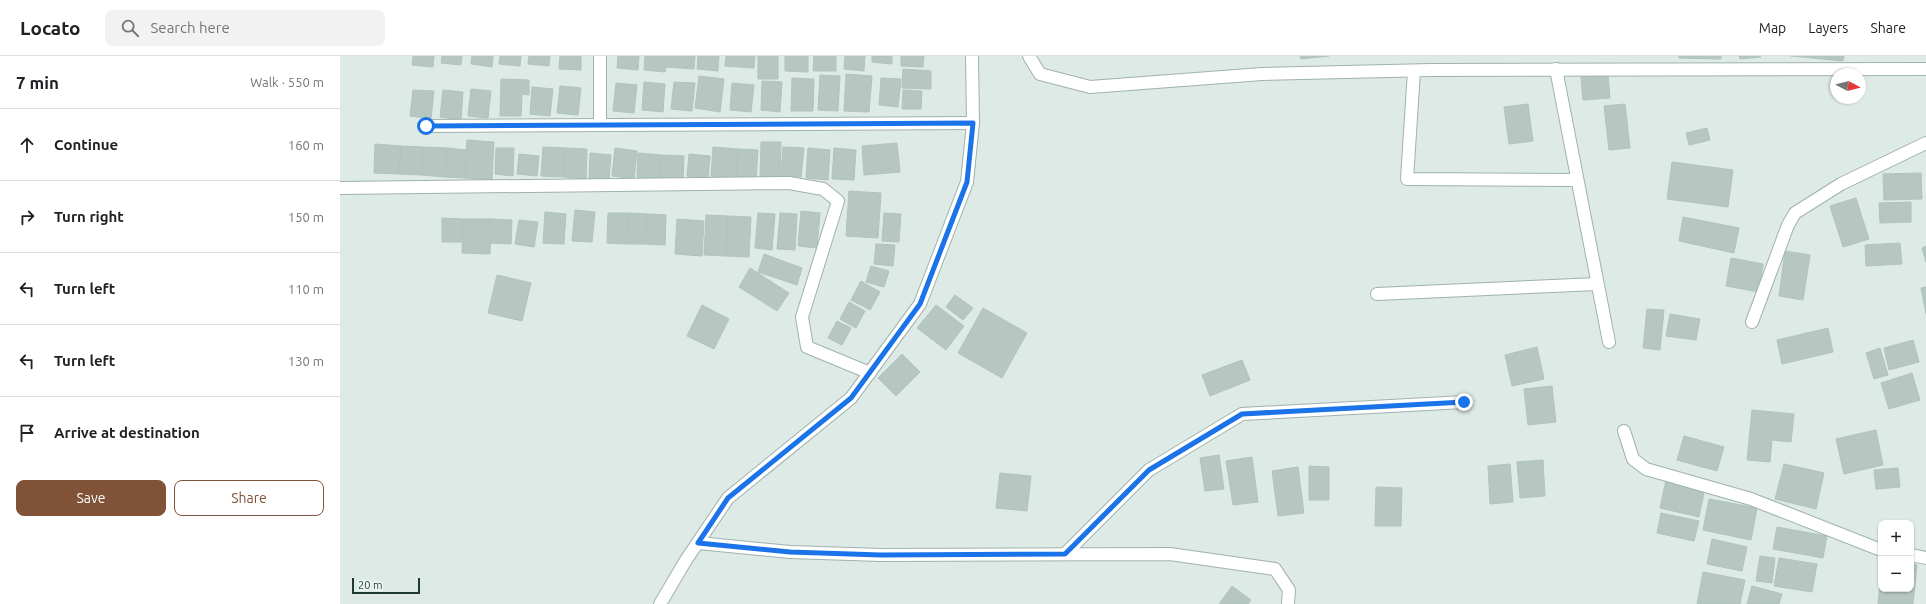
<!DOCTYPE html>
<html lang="en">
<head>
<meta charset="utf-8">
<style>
  body { margin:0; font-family:Ubuntu,sans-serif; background:#f2f2f2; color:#202124 }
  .controls { position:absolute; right:12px; bottom:12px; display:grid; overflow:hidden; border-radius:8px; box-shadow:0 1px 3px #0004 }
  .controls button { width:36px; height:36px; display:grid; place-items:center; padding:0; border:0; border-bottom:1px solid #e0e0e0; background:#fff; color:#202124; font:20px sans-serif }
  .compass { position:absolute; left:1490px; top:12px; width:36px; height:36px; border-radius:50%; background:#fff; box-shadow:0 1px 3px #0004; rotate:97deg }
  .scale { position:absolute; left:12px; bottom:10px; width:68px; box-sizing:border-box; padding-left:4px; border:2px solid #1f3a36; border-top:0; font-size:11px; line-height:14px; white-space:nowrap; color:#1f3a36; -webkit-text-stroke:3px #eef7f3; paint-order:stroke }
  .stop { position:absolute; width:12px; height:12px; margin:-9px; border:3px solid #1a73e8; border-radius:50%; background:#fff }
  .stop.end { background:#1a73e8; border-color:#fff; box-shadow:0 1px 4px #0008 }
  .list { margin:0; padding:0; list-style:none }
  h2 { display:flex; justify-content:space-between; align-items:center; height:52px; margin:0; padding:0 16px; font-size:17px }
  h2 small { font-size:13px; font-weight:400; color:#757577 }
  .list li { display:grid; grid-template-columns:26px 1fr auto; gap:12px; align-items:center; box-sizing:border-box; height:72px; padding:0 16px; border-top:1px solid #e0e0e0 }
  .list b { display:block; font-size:15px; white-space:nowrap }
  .list em { font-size:13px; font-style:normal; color:#757577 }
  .actions { display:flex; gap:8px; padding:12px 16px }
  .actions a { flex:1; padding:9px 0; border:1px solid #805237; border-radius:8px; text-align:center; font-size:14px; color:#805237 }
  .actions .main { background:#805237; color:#fff }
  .icon { flex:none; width:22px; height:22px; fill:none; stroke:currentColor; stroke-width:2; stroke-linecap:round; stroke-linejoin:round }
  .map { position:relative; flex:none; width:1586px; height:548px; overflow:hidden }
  header { display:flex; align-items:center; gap:24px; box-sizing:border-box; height:56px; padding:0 20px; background:#fff; border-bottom:1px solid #e0e0e0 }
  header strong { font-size:19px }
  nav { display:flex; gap:22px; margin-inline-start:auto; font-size:14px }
  .search { width:280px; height:36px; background:#f2f2f2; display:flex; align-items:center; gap:10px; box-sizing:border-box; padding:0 14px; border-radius:8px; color:#757577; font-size:15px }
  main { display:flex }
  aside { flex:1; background:#fff }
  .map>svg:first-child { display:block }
  .building { fill:#b6c7c2; stroke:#b0c3be }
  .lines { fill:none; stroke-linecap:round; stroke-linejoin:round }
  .street-casing { stroke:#a0b2ae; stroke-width:14 }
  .street { stroke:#fff; stroke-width:12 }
  .route { stroke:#1a73e8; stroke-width:5 }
</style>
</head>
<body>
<header>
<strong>Locato</strong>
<div class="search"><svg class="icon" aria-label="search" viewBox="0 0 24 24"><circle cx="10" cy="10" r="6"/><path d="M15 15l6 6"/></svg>Search here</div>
<nav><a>Map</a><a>Layers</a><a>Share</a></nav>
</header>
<main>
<aside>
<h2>7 min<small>Walk · 550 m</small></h2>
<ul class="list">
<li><svg class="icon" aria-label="ahead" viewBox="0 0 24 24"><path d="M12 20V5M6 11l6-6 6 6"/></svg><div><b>Continue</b></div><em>160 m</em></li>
<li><svg class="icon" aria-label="right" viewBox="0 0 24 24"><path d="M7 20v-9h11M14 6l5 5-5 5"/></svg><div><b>Turn right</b></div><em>150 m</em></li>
<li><svg class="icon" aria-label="left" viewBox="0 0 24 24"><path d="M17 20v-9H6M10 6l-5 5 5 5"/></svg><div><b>Turn left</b></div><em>110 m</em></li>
<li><svg class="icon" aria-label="left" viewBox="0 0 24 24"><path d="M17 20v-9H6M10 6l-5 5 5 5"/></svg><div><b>Turn left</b></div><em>130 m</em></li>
<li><svg class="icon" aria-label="arrive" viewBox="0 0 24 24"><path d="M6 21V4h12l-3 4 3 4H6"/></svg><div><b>Arrive at destination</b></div></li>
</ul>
<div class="actions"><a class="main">Save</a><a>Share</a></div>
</aside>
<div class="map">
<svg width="1586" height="548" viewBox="0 0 1586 548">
  <rect width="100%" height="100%" fill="#ddeae6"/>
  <!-- building -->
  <g class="building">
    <polygon points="73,0 94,0 93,11 72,9"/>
    <polygon points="102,0 122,0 121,9 101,7"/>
    <polygon points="132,0 153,0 152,11 131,8"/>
    <polygon points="160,0 181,0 180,10 159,8"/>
    <polygon points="189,0 210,0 209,10 188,8"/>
    <polygon points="220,0 241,0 241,14 219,13"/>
    <polygon points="278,0 299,0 298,14 277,12"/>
    <polygon points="305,0 327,0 325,16 304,14"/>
    <polygon points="327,0 355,0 354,13 326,11"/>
    <polygon points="358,0 379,0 378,15 357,13"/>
    <polygon points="386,0 415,0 414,12 385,10"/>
    <rect x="418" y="0" width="20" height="23"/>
    <polygon points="445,0 468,0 468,16 445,15"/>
    <polygon points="474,0 496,0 496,15 473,15"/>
    <polygon points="505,0 525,0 524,15 504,13"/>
    <polygon points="532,0 552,0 552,8 532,6"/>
    <polygon points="561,0 584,0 583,11 561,10"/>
    <polygon points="960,0 989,0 961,3"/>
    <polygon points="1339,0 1381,0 1381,3 1339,2"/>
    <polygon points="1399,0 1420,0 1421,1 1400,3"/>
    <polygon points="1451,0 1504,0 1503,5"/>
    <polygon points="563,13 591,15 591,33 562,32"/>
    <polygon points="506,18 532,20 529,56 504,55"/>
    <polygon points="480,19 500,20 498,55 478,54"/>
    <polygon points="1268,19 1270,42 1243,44 1241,21"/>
    <polygon points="359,20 384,23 380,56 355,52"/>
    <polygon points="452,22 474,23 473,55 451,55"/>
    <polygon points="541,22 561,23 558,51 539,49"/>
    <polygon points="161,23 189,24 189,39 182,38 181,60 160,60"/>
    <polygon points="422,25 442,26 440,56 421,54"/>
    <polygon points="304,26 325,28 323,56 302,54"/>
    <polygon points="334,26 355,27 352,55 331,53"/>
    <polygon points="276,27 297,29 294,57 273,55"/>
    <polygon points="392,27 414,29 411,56 390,54"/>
    <polygon points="220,30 241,32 238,59 217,57"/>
    <polygon points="192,31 213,33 210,60 190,58"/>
    <polygon points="131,33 151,35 148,62 128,60"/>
    <polygon points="73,34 94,35 91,63 70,60"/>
    <polygon points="103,34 123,36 121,64 100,61"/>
    <polygon points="563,34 582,35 581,53 562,53"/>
    <polygon points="1188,48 1193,85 1169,88 1164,51"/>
    <polygon points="1285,48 1290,92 1269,94 1264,50"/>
    <polygon points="1367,72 1370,84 1349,89 1346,77"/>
    <polygon points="127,84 154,86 152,124 125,122"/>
    <polygon points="421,86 441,86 440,123 420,122"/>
    <polygon points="557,87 560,116 524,119 522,90"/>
    <polygon points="35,88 61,90 59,118 34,117"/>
    <polygon points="61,90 83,91 82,119 59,118"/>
    <polygon points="83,91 107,92 105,121 82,119"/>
    <polygon points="203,91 225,92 224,121 201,120"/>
    <polygon points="373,91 398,93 396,122 371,120"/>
    <polygon points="443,91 464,92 461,121 441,120"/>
    <polygon points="107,92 127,94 125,122 105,121"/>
    <polygon points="156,92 174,92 173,120 155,118"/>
    <polygon points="225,92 247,93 246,123 224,121"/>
    <polygon points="275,92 297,95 294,123 272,120"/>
    <polygon points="468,92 490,94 488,124 466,122"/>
    <polygon points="494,92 516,94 514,124 492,123"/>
    <polygon points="398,93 418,94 416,124 396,122"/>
    <polygon points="250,97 271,99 269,124 249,123"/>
    <polygon points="298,97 321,99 319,122 297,121"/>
    <polygon points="179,98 199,100 197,120 177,118"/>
    <polygon points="349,98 370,100 368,122 347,120"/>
    <polygon points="321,99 344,100 343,124 319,122"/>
    <polygon points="1332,106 1393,114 1388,151 1327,143"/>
    <polygon points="1581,117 1582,143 1544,144 1543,118"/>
    <polygon points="509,135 541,137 538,182 506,180"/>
    <polygon points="1516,142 1529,183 1503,191 1490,150"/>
    <polygon points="1571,146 1571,166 1540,167 1539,147"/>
    <polygon points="235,154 255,156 252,186 232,185"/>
    <polygon points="461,155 480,157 477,192 458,190"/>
    <polygon points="205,156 226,158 224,188 203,187"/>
    <polygon points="268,157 288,157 286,188 267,187"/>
    <polygon points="288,157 307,158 305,188 286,188"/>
    <polygon points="418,157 435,158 432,194 415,192"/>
    <polygon points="440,157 457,158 455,194 437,193"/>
    <polygon points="544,157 561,158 559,186 542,185"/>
    <polygon points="307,158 326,159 325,189 305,188"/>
    <polygon points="366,159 388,160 386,200 364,199"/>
    <polygon points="388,160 411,161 409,201 386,200"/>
    <polygon points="1343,161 1399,172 1394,197 1339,185"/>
    <polygon points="102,162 123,163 123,186 102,186"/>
    <polygon points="123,163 151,163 150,198 122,197"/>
    <polygon points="151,163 172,164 171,188 150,187"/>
    <polygon points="337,163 364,165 362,200 335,198"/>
    <polygon points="179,164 198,166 194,191 175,188"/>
    <polygon points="1560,187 1562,208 1526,210 1525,189"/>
    <polygon points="536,188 555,189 553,210 534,208"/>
    <polygon points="1586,190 1586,206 1582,192"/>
    <polygon points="1445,195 1470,199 1463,244 1439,240"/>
    <polygon points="424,198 462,212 457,229 418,216"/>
    <polygon points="1391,202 1423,208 1419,236 1386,230"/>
    <polygon points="531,210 549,215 544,231 526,226"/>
    <polygon points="410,212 449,237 437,255 399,231"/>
    <polygon points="157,219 191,227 182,265 148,257"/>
    <polygon points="521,225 540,236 530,254 511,244"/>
    <polygon points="1586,231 1586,258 1581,232"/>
    <polygon points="615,239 633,252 623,264 606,251"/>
    <polygon points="509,246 525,255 516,272 500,263"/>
    <polygon points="362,249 389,263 374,293 347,280"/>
    <polygon points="596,249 624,270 606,294 577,272"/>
    <polygon points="643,252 687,277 662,322 618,297"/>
    <polygon points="1307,253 1324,254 1320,294 1303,292"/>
    <polygon points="1330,258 1360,263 1356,284 1326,280"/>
    <polygon points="497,265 511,272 502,289 488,282"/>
    <polygon points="1488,272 1493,296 1442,308 1437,284"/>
    <polygon points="1573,284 1579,306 1549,314 1544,292"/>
    <polygon points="1197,291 1204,323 1172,330 1165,299"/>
    <polygon points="1540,292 1548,319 1534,323 1526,297"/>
    <polygon points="562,298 580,316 556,340 538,322"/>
    <polygon points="902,304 910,324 870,340 862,319"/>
    <polygon points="1572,317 1580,344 1549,353 1541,327"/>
    <polygon points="1212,330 1216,366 1188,369 1184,333"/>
    <polygon points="1412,354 1454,358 1451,386 1432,384 1430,406 1407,404"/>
    <polygon points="1536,374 1543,409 1504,418 1496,383"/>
    <polygon points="1344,380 1384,391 1377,415 1337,404"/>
    <polygon points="879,399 884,433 865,435 860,402"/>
    <polygon points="912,401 918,446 893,449 886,405"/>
    <polygon points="1203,404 1205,440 1180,442 1177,406"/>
    <polygon points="1170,408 1173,446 1150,448 1148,410"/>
    <polygon points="1444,408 1484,417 1476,453 1435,443"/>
    <polygon points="969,410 989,411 989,444 969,444"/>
    <polygon points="958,411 964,457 938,460 932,415"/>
    <polygon points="1558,412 1560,431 1536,433 1534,414"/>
    <polygon points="660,417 691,420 687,455 656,452"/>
    <polygon points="1326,424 1365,432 1359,461 1320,452"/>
    <polygon points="1036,431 1062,432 1061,470 1035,470"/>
    <polygon points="1369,443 1417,452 1411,484 1363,474"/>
    <polygon points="1321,457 1359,465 1354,485 1317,477"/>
    <polygon points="1437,471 1487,480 1483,502 1433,493"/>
    <polygon points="1372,483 1407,491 1402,515 1367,508"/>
    <polygon points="1420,500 1435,502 1432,527 1416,525"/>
    <polygon points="1439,502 1477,508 1472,536 1434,530"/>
    <polygon points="1571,508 1577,509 1573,548 1538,548 1541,515 1541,533 1571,533"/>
    <polygon points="1363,516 1405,524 1400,548 1357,548"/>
    <polygon points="892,530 911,544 908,548 879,548"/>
    <polygon points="1412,530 1442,538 1439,548 1407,548"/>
  </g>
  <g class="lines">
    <!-- street casing -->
    <g class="street-casing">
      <g id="street">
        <polyline points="689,0 700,18 750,31 922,18 1091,14 1586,13"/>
        <polyline points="1216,13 1269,286"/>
        <polyline points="1074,15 1067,123 1237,124"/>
        <polyline points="260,69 260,0"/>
        <polyline points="86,70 633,67"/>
        <polyline points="0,132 449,127 483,133 498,145 462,261 467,291 530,317"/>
        <polyline points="1037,238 1257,228"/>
        <polyline points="1412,266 1448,169 1455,157 1501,128 1586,87"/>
        <polyline points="1284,375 1293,403 1306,413 1411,443 1541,494"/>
        <polyline points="358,487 450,496 540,499 830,498 935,513 949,534 948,548"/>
        <polyline points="725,498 809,414 902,358 1124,346"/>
        <polyline points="1571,499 1586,502"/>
        <polyline points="320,548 346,504 388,442 511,342 580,248 627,126 633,67 632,0"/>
      </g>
    </g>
    <!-- street -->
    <use href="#street" class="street"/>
  </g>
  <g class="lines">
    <!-- route -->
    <polyline class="route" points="86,70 633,67 627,126 580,248 511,342 388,442 358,487 450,496 540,499 725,498 809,414 902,358 1124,346"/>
  </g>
</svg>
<div class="controls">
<button>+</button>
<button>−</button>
</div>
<svg class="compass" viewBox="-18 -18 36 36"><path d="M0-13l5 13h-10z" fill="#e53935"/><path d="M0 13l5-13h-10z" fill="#757577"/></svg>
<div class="scale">20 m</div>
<div class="stop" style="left:86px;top:70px"></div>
<div class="stop end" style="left:1124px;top:346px"></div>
</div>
</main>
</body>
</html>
